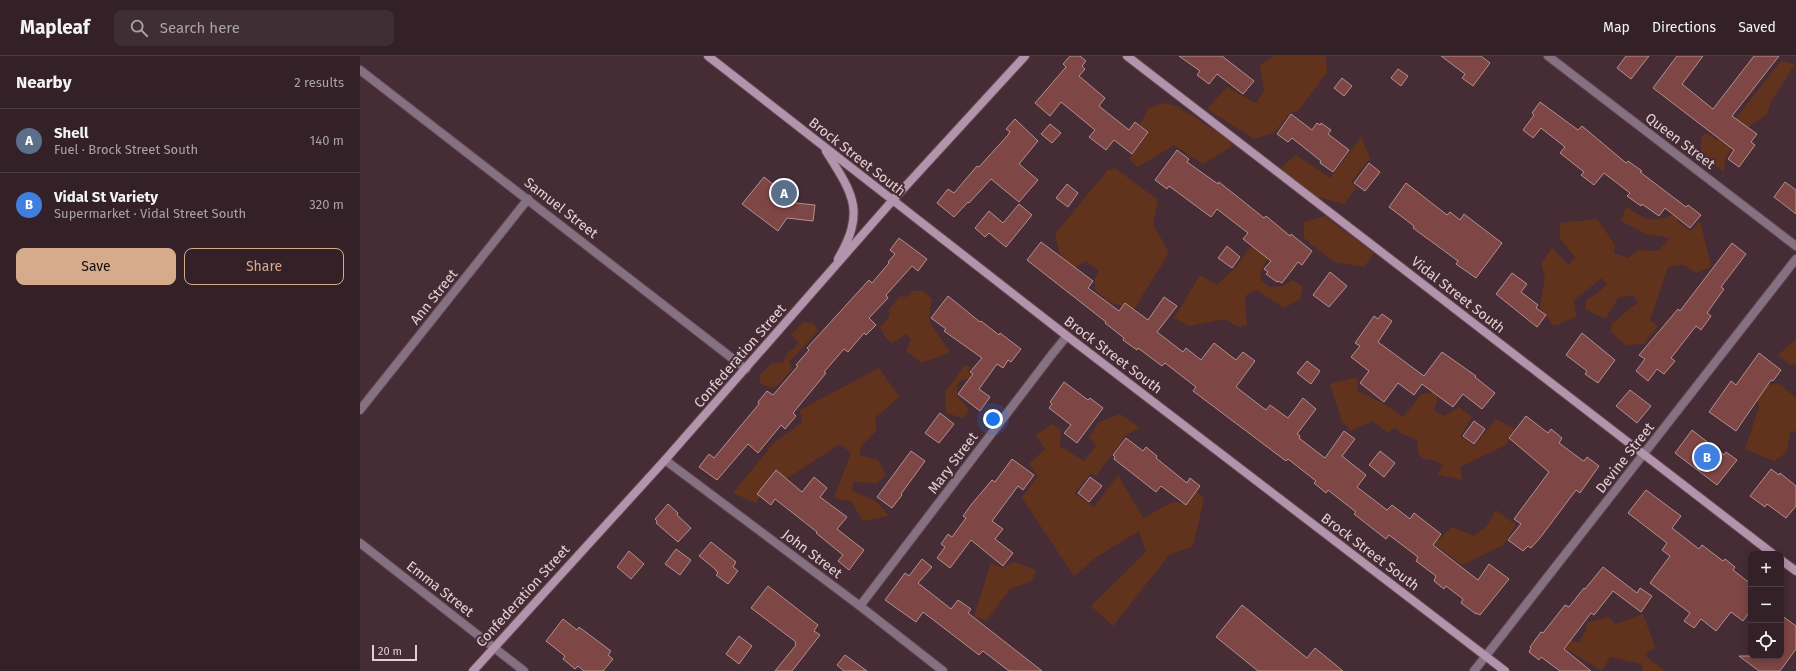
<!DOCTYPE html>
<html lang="en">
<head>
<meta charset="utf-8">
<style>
  body { margin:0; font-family:"Fira Sans",sans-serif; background:#3f2e34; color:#f1f3f6 }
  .controls { position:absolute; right:12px; bottom:12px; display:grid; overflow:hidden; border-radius:8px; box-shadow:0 2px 10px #0003 }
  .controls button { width:36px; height:36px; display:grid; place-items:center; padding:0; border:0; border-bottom:1px solid #4e3e45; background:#342128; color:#f1f3f6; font:20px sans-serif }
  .scale { position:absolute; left:12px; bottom:10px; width:45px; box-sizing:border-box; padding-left:4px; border:2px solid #e2d0d5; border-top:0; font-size:11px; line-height:14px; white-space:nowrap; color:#e2d0d5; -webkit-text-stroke:3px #462c35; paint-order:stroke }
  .you { position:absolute; left:633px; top:363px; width:14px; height:14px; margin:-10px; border:3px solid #fff; border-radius:50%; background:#1a73e8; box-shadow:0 0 0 6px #1a73e833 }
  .badge { display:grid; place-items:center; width:26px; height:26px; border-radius:50%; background:#d6ab8b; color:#fff; font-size:13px; font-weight:700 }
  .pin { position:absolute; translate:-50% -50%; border:2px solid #fff; box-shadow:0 1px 4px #0006 }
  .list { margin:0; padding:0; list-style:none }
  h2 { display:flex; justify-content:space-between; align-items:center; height:52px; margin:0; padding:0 16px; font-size:17px }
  h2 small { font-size:13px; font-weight:400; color:#a9a3a8 }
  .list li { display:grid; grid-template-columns:26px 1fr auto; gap:12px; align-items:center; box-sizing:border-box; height:64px; padding:0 16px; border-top:1px solid #4e3e45 }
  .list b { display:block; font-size:15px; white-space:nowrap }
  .list p { margin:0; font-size:13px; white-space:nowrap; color:#a9a3a8 }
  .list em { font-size:13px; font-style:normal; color:#a9a3a8 }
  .actions { display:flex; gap:8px; padding:12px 16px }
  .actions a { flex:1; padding:9px 0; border:1px solid #d6ab8b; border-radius:8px; text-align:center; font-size:14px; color:#d6ab8b }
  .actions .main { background:#d6ab8b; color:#111 }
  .icon { flex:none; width:22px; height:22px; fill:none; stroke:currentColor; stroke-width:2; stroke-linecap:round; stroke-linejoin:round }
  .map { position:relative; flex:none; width:1436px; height:615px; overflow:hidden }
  header { display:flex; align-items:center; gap:24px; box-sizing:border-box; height:56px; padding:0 20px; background:#342128; border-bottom:1px solid #4e3e45 }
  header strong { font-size:19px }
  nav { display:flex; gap:22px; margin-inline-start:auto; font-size:14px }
  .search { width:280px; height:36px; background:#3f2e34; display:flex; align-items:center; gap:10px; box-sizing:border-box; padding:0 14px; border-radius:8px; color:#a9a3a8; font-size:15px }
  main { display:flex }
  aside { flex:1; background:#342128 }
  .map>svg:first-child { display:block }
  .green { fill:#62331c }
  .building { fill:#7e4645; stroke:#b2908f }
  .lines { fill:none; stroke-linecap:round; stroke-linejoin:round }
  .street-casing { stroke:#624a52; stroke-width:10 }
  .secondary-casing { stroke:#624a52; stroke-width:10 }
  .street { stroke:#867182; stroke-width:8 }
  .secondary { stroke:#b493ad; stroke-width:8 }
  .labels { text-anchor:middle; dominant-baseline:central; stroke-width:4; stroke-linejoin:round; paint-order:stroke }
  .street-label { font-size:14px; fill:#e2d0d5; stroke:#462c35 }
</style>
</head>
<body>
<header>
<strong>Mapleaf</strong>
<div class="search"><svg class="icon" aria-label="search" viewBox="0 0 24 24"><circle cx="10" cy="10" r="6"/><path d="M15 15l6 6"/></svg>Search here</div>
<nav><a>Map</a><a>Directions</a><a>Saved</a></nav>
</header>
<main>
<aside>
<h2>Nearby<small>2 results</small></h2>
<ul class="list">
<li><span class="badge" style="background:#5c6f8a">A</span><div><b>Shell</b><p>Fuel · Brock Street South</p></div><em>140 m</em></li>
<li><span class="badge" style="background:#3f7fe0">B</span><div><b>Vidal St Variety</b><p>Supermarket · Vidal Street South</p></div><em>320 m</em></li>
</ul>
<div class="actions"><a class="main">Save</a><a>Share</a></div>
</aside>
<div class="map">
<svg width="1436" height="615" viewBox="0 0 1436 615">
  <rect width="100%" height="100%" fill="#462c35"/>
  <!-- green -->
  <g class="green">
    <polygon points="913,0 966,0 967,17 938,55 931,56 914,77 894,83 847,53 867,31 896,47 904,35 900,9"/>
    <polygon points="1421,5 1435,8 1411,46 1407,58 1390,70 1365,102 1364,116 1341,98 1341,82 1346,77 1358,85"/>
    <polygon points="802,47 817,50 871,85 871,91 843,108 814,89 778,111 769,103 789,76 780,68 789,52"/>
    <polygon points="1001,81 1010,102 991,126 996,132 984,148 954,140 921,112 936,99 970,122"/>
    <polygon points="756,113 798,144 793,168 809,197 774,253 749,246 735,234 735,222 739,215 726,205 710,214 702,207 695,178 748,114"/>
    <path d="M1266,150C1286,165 1291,167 1315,158L1318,166L1331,175L1340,165L1351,211L1336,217L1324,209L1308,211L1290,264L1298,270L1284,288L1266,289L1251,276L1252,268L1278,246L1273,240L1259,241L1245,263L1225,253L1227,243L1239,236L1247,228L1242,222L1214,244L1216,261L1194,270L1180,252L1185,221L1181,208L1192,192L1209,209L1215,201L1200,182V167L1237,163L1255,189L1254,197L1268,202L1278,194L1298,195L1310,182L1286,178L1261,165Z"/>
    <polygon points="965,160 1014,197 1004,211 974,206 944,182 944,166"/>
    <polygon points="901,188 912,196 902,212 900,223 909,231 923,230 933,224 943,231 940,243 924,252 897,234 885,240 887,269 877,271 865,263 829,270 814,262 840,219 857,229 876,211 890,192"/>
    <polygon points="553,235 563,235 572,243 569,262 570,267 590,296 562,307 546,295 551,283 546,278 539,283 532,287 526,282 520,272 530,259 528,255 540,240 547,241"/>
    <polygon points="443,266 454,268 458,275 429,306 432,313 417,330 411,332 400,327 400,319 412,307 423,306 428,296 434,292 439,286 431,279"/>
    <polygon points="1436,283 1436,308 1430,309 1418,299"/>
    <polygon points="605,309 610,311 608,315 611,319 610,323 602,324 597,328 597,339 609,354 603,362 586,357 585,336"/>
    <polygon points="519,312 539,341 515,362 517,374 501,390 500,400 518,404 526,419 517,427 494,426 491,434 517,446 529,460 503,465 491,445 474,442 491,397 480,388 426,423 414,414 396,447 373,437 413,388 442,366 440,354"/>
    <polygon points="997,321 998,335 1026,349 1043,361 1062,338 1077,336 1077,344 1074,354 1084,360 1099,351 1112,361 1100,380 1114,390 1136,363 1154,373 1146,389 1100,411 1102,424 1077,418 1083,410 1074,404 1064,403 1058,398 1057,384 1042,378 1035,371 1029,377 1012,365 991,375 982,365 970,328"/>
    <polygon points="1418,327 1436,342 1436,375 1430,376 1427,396 1414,405 1385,393 1399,351 1394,337 1398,331"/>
    <polygon points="760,358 780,372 766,379 736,420 731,417 714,437 734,451 758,419 783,462 814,445 822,448 837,436 844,443 833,490 809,499 753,570 731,550 786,496 779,475 735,502 714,520 662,442 678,420 669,408 685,393 676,379 692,368 701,373 700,390 724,405 736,390 729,381 739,366"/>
    <polygon points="1136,454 1156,469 1143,489 1102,509 1074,488 1092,471 1114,480 1127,470"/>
    <polygon points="654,506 676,514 672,525 650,533 626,565 614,560 631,507 642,512"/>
    <polygon points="1283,558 1295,591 1284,599 1305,615 1283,615 1282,608 1250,601 1242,615 1205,592 1202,581 1219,587 1226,574 1227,567 1248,561 1256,568"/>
  </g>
  <!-- building -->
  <g class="building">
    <polygon points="710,0 720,0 726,5 722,10 725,13 719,20 745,42 739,50 769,74 775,66 788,76 772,98 754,84 746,94 729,81 735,74 701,46 690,60 675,47 706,11 703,8"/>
    <polygon points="819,0 862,0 894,25 883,38 857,18 849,28 837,19 840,15"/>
    <polygon points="1081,0 1121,0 1130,7 1113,30 1102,22 1105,18"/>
    <polygon points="1266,0 1289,0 1271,23 1257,12"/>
    <polygon points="1317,0 1343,0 1322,28 1353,53 1394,0 1419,0 1372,60 1397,78 1391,86 1395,89 1379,111 1368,103 1374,94 1293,32"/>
    <polygon points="1038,13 1048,20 1041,30 1031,22"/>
    <polygon points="982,22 992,30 984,40 974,32"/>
    <polygon points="1180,46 1218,74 1222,70 1266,107 1268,105 1282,115 1280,116 1326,151 1328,149 1341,159 1330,172 1305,152 1299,160 1282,148 1281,150 1267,140 1270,137 1244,117 1234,129 1221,119 1224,116 1200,97 1205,91 1181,72 1173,82 1163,74 1174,59 1172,57"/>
    <polygon points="931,58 952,74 957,67 960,69 961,67 971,74 968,78 989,94 973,116 960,107 961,105 932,82 928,86 917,78"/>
    <polygon points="655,63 678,85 659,108 678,124 659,146 631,123 609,147 608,146 594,161 577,147 588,133 594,137 617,110 619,111 648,79 650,76 646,73"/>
    <polygon points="690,68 701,77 692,87 681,78"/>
    <polygon points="817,94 829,103 827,106 858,128 859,126 904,162 906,160 930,180 931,178 952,195 942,209 938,206 922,227 918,225 917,226 906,218 908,216 904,213 911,205 883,183 888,177 857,153 851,161 809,130 807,133 795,124"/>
    <polygon points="1009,107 1020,116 1005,135 994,127"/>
    <polygon points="404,121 436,147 455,149 453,165 427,162 418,175 382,148"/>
    <polygon points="1425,126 1436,134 1436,158 1414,141"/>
    <polygon points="1046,127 1087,159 1090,156 1100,164 1104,158 1142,187 1116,222 1096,208 1098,205 1053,172 1054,170 1029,151"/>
    <polygon points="707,128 718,137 708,151 696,142"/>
    <polygon points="659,148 672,159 646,191 629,177 625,181 615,172 629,155 643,167"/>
    <polygon points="539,182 567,203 558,215 552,210 526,239 528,242 509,262 516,269 506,279 504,277 488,296 484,293 464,316 466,317 433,357 436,360 425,373 421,369 398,397 388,388 357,424 339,411 349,398 354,402 399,348 398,346 407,335 413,339 438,310 436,309 449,294 447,292 509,224 512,227 529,207 528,206 535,198 530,194"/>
    <polygon points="681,186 733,225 728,232 759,255 765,247 788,264 804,241 817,250 797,276 823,296 826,292 841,304 854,287 876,304 883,296 895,305 876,331 906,354 910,349 928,362 943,342 956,353 937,378 940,380 939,382 965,402 984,375 995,383 982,400 1006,419 997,431 1027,454 1032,449 1050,463 1054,457 1081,478 1073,489 1118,524 1129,508 1149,523 1120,559 1116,557 1116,558 1101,547 1103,543 1086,530 1084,533 1074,525 1076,520 1056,505 1058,501 1029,479 1026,483 994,458 996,456 968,434 966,437 954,427 956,425 928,403 926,405 833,335 836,331 805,307 802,310 778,292 777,294 763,284 764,282 745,267 746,266 667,204"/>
    <polygon points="1372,187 1386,198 1361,231 1364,233 1347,257 1351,260 1341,274 1336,270 1311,302 1315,305 1304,318 1297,313 1288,325 1276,315 1285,303 1279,299 1318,253 1320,255"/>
    <polygon points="867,190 880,201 872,212 858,202"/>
    <polygon points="970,216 987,230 969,251 953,239"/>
    <polygon points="1152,217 1167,228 1161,236 1178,249 1176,252 1186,259 1177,271 1136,238"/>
    <polygon points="588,240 620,266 621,265 639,279 640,277 661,293 651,306 648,304 643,312 637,308 619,333 630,341 620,355 598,338 613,318 610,316 622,302 584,275 586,273 571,262"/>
    <polygon points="1022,258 1032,265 1018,286 1064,320 1082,296 1116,320 1115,321 1135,337 1122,353 1103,338 1093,351 1062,328 1054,339 1038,327 1024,346 1000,327 1009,315 991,301 1000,290 995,287 1014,260 1018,263"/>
    <polygon points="1222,277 1255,304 1238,327 1225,318 1227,315 1206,299"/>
    <polygon points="1399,297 1421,314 1413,325 1411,324 1376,375 1349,356 1371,325 1376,329"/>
    <polygon points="947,305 960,315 951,328 937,317"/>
    <polygon points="704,326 728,344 730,342 743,352 717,387 704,377 711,369 689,352 692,348 690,346"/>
    <polygon points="1270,334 1291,350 1277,367 1256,350"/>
    <polygon points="580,357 594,368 579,387 565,377"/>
    <polygon points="1166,360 1188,377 1191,373 1202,382 1199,387 1222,404 1224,405 1227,401 1239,410 1220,437 1216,434 1180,482 1171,492 1168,490 1163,495 1148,484 1161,468 1154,463 1189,416 1149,382"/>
    <polygon points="1114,365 1125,373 1114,388 1103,380"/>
    <polygon points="1332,374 1364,399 1366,396 1377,404 1357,429 1315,397"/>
    <polygon points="766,382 783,395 786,391 797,400 796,402 827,427 830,422 840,430 826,449 801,430 796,436 754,403 755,401 753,399"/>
    <polygon points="551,395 565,405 541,438 542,439 532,452 517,441"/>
    <polygon points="1020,395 1035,407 1024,421 1009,409"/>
    <polygon points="652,403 674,419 663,434 658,430 632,465 643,473 635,483 653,497 643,510 611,484 590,512 577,502 585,491 581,488 588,478 592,481 606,462 603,460 611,449 632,424 635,426"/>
    <polygon points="1411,413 1419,419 1420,417 1436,430 1436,450 1426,462 1407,448 1405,451 1390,440"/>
    <polygon points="416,414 442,436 454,421 467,432 460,441 487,461 477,473 504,494 489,514 478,505 483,499 456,477 457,476 415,443 411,449 397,438"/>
    <polygon points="730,421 742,430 729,446 718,437"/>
    <polygon points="1286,434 1321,460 1312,472 1339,493 1342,489 1363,505 1365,503 1375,511 1373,514 1391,528 1391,554 1383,565 1371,556 1356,575 1341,563 1334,572 1324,565 1330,557 1290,527 1310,500 1302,494 1307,487 1268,457"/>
    <polygon points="308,448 318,457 317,459 331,472 318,486 296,467 297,465 295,463"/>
    <polygon points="351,486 376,506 373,511 378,515 368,528 356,519 358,517 354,512 339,500"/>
    <polygon points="316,493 331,504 320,519 305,508"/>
    <polygon points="269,495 284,508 271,523 257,511"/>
    <polygon points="562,503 572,511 558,527 591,553 598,544 611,553 608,557 682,615 649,615 623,595 619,599 563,556 556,566 525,544 545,517 549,520"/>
    <polygon points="1243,511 1277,537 1280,532 1292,540 1281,556 1253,535 1234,559 1231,557 1204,593 1231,615 1200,615 1181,601 1179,604 1169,596 1171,592 1170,591 1181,576 1183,577 1205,549 1209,551 1224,532 1225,533"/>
    <polygon points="408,530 458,569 454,575 460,579 432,615 415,615 436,589 435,588 436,586 391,552"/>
    <polygon points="882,549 947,602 955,592 983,615 898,615 856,581"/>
    <polygon points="1421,559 1436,570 1436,593 1420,615 1399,615 1379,600 1421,600"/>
    <polygon points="203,563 217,574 219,571 251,595 248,599 253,603 243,615 224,615 218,610 215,613 203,603 205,600 186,585"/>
    <polygon points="379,580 392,590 379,608 366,598"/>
    <polygon points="485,599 507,615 484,615 477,609"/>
  </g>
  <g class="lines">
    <!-- street casing -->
    <g class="street-casing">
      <g id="street">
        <polyline points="1188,0 1436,190"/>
        <polyline points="0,14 386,313"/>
        <polyline points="0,354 168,143"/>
        <polyline points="305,404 500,550 583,615"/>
        <polyline points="0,487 164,615"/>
        <polyline points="500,550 693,297 707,280"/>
        <polyline points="1114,615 1436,203"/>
      </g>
    </g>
    <!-- secondary casing -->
    <g class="secondary-casing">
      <g id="secondary">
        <polyline points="348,0 707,280 1145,615"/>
        <polyline points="767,0 1413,498"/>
        <path d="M466,95C493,138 506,155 478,203"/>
        <polyline points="1421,504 1436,515"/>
        <polyline points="113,615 305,404 532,145 665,0"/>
      </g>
    </g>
    <!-- street -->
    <use href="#street" class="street"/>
    <!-- secondary -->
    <use href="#secondary" class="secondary"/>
  </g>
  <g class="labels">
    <!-- street labels -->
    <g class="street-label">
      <text transform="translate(1320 85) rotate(37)">Queen Street</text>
      <text transform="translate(497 101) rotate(38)">Brock Street South</text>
      <text transform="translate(201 152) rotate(38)">Samuel Street</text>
      <text transform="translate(1098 239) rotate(38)">Vidal Street South</text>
      <text transform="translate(74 241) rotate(-51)">Ann Street</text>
      <text transform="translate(753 299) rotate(37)">Brock Street South</text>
      <text transform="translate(380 300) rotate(-49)">Confederation Street</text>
      <text transform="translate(1265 402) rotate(-52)">Devine Street</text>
      <text transform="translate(593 407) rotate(-53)">Mary Street</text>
      <text transform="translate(1010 496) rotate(37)">Brock Street South</text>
      <text transform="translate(452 498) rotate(37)">John Street</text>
      <text transform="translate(80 533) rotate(38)">Emma Street</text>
      <text transform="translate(163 540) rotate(-48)">Confederation Street</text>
    </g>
  </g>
</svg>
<div class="controls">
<button>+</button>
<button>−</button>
<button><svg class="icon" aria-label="locate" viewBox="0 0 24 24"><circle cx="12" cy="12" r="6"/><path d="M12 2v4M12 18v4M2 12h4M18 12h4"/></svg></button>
</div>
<div class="scale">20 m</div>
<div class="you"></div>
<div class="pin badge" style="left:424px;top:137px;background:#5c6f8a">A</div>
<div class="pin badge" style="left:1347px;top:401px;background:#3f7fe0">B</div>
</div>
</main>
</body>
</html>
